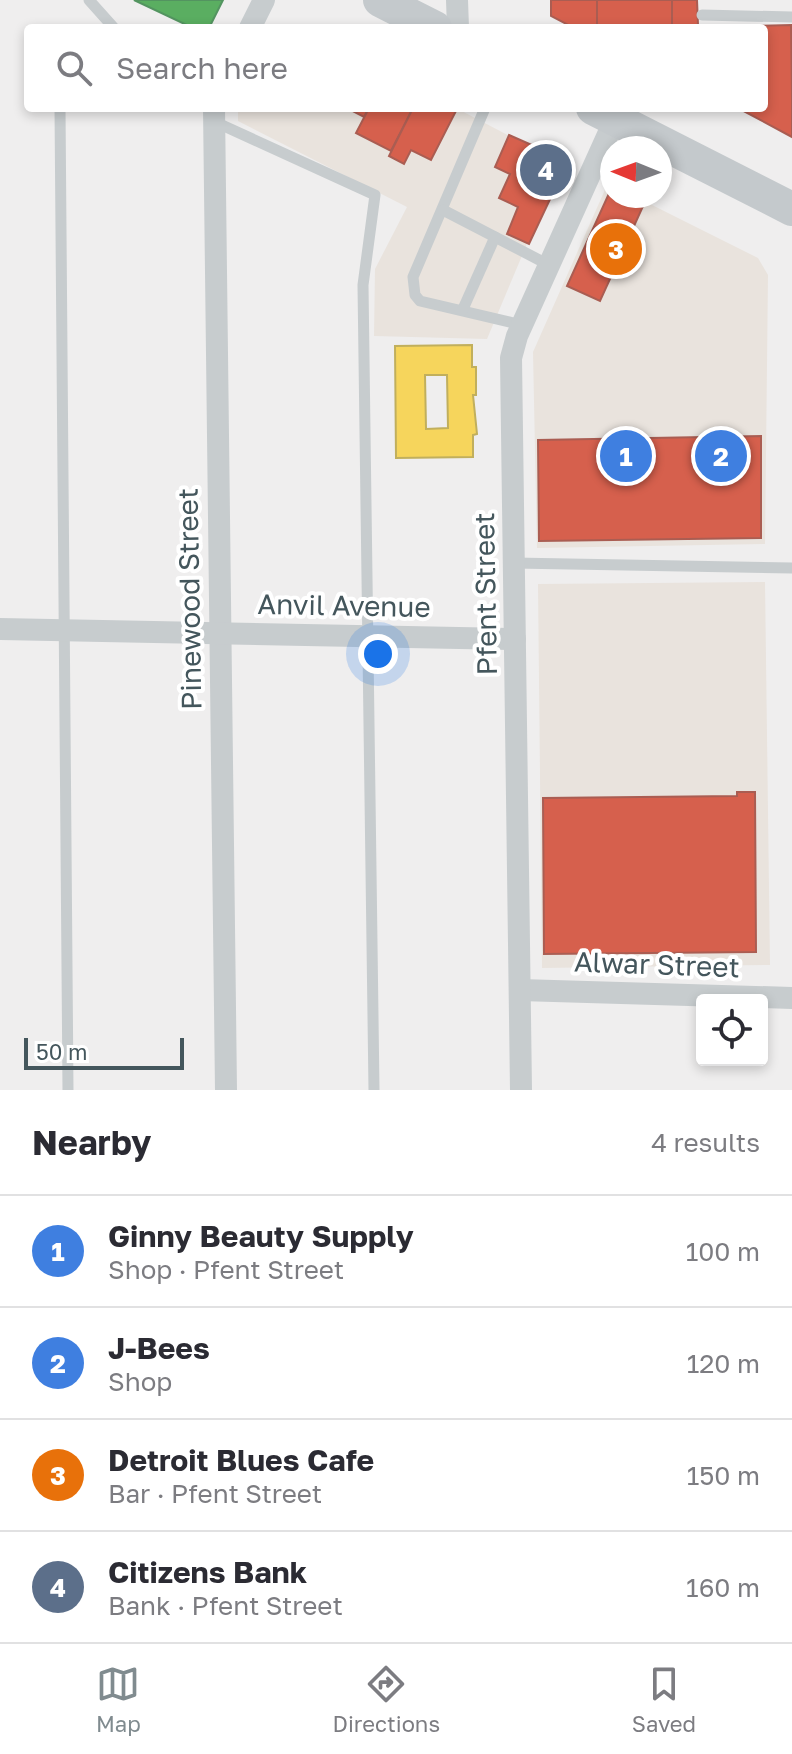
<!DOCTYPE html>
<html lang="en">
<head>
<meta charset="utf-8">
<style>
  body { margin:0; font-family:"Golos Text",sans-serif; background:#f2f2f3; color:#2b2b33 }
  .controls { position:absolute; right:24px; bottom:24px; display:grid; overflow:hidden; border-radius:8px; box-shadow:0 4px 12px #0003 }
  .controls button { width:72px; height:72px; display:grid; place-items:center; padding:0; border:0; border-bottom:2px solid #e1e1e2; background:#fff; color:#2b2b33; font:40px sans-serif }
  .compass { position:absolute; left:600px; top:136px; width:72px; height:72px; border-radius:50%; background:#fff; box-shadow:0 4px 12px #0003; rotate:271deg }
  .scale { position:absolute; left:24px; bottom:20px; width:160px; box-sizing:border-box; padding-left:8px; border:4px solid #44565c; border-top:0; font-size:22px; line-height:28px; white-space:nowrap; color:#44565c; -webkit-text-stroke:6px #fff; paint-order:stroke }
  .you { position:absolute; left:378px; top:654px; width:28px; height:28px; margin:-20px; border:6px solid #fff; border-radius:50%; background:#1a73e8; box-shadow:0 0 0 12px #1a73e833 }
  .badge { display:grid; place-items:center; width:52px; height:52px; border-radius:50%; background:#808b8f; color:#fff; font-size:26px; font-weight:700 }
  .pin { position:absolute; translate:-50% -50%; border:4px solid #fff; box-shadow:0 2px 8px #0006 }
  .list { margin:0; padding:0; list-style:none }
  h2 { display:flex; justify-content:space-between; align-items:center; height:104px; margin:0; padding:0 32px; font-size:34px }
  h2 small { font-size:26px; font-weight:400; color:#7c7c81 }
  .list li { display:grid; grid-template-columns:52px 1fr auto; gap:24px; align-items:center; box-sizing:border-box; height:112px; padding:0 32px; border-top:2px solid #e1e1e2 }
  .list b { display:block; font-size:30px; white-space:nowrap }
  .list p { margin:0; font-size:26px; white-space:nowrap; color:#7c7c81 }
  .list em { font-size:26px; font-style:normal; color:#7c7c81 }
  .icon { flex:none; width:44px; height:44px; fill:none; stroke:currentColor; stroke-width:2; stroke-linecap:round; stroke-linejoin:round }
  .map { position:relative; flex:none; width:792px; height:1090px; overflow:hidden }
  .search { position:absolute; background:#fff; box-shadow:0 4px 12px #0003; left:24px; right:24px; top:24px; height:88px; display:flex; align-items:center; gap:20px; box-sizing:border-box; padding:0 28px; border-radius:8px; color:#7c7c81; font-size:30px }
  .sheet { height:552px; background:#fff }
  nav { display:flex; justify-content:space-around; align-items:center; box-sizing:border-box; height:112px; border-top:2px solid #e1e1e2; background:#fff; font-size:22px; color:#7c7c81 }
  nav a { display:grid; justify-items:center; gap:4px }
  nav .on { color:#808b8f }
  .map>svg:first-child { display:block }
  .commercial { fill:#e9e3dd }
  .homes { fill:#f6d55c; stroke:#c1af5c; stroke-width:2; fill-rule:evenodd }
  .shops { fill:#d6604d; stroke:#aa5d52; stroke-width:2 }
  .public { fill:#5aae61; stroke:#539460; stroke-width:2 }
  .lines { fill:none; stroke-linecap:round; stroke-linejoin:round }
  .lane { stroke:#c7ccce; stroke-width:11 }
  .street { stroke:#c7ccce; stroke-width:22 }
  .primary { stroke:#c4c9cc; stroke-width:34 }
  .labels { text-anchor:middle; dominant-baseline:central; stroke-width:8; stroke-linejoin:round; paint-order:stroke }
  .street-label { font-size:28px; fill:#44565c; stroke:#fff }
</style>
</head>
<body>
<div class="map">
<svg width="792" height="1090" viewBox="0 0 792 1090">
  <rect width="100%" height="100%" fill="#efeeee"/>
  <!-- commercial -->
  <g class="commercial">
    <polygon points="238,108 456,108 561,163 487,339 374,336 375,269 407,207 238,121"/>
    <polygon points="608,183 612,185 612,196 634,196 758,258 768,275 765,544 537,548 533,352"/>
    <polygon points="765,582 770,965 542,968 538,584"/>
  </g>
  <!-- homes -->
  <path class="homes" d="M472,345V367H476V395H473L477,434L473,435V457L396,458L395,346ZM425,375H447L448,428L426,429Z"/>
  <!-- shops -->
  <g class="shops">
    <polygon points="551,0 597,0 597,28 574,28 551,16"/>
    <rect x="597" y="0" width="75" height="28"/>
    <polygon points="672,0 697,0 698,25 672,28"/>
    <polygon points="791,25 792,97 792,137 738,108 764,108 764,28 748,26"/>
    <polygon points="347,108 369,108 364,117"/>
    <polygon points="369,108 413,108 391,151 356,133"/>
    <polygon points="413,108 456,111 431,160 411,150 404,164 389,156"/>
    <polygon points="509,135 568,161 529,244 507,234 518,207 499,198 510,174 495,167"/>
    <polygon points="611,189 612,196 627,196 644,204 600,301 567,286"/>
    <polygon points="761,436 761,538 539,541 538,440"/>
    <polygon points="737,792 755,792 756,952 544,954 543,798 737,796"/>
  </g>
  <!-- public -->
  <polygon class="public" points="134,0 223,0 209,28 193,28"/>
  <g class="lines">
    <!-- lane -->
    <g class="lane">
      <polyline points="89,0 114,28"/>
      <polyline points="702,15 792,17"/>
      <polyline points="60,108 68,1090"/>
      <polyline points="485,108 413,277 415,295 420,301 522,325"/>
      <polyline points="213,121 375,195 363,285 374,1090"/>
      <polyline points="443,210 549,265"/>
      <polyline points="463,309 495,237"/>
      <polyline points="514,563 792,568"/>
    </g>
    <!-- street -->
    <g class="street">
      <polyline points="457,0 458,28"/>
      <polyline points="250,28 264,0"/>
      <polyline points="214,108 226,1090"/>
      <polyline points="0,629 515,639"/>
      <polyline points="520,990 792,998"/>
      <polyline points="521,1090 511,358 517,336 615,119"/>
    </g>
    <!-- primary -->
    <g class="primary">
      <polyline points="380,0 435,28"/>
      <polyline points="593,108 792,209"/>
    </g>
  </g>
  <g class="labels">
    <!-- street labels -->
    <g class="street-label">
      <text transform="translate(485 594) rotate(-91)">Pfent Street</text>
      <text transform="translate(189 599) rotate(-91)">Pinewood Street</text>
      <text transform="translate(344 605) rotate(1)">Anvil Avenue</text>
      <text transform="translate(657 964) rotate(2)">Alwar Street</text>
    </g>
  </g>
</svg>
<div class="controls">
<button><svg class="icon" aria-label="locate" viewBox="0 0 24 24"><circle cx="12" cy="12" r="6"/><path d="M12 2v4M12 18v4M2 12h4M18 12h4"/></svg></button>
</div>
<svg class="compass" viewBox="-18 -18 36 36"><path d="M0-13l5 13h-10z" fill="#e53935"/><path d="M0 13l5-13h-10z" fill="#7c7c81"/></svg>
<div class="scale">50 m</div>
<div class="you"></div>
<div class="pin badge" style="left:626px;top:456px;background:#3f7fe0">1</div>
<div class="pin badge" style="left:721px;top:456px;background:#3f7fe0">2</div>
<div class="pin badge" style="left:616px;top:249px;background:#e8710a">3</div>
<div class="pin badge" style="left:546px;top:170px;background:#5c6f8a">4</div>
<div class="search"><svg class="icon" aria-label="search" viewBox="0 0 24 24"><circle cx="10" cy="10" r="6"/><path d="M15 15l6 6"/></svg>Search here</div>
</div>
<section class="sheet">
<h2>Nearby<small>4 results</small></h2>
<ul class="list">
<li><span class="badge" style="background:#3f7fe0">1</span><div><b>Ginny Beauty Supply</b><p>Shop · Pfent Street</p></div><em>100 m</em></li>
<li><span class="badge" style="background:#3f7fe0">2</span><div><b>J-Bees</b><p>Shop</p></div><em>120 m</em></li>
<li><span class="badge" style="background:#e8710a">3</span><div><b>Detroit Blues Cafe</b><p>Bar · Pfent Street</p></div><em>150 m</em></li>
<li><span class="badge" style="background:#5c6f8a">4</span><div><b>Citizens Bank</b><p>Bank · Pfent Street</p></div><em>160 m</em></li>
</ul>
</section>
<nav>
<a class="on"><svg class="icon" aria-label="map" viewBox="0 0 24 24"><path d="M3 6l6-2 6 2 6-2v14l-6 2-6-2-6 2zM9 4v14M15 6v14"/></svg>Map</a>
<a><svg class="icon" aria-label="directions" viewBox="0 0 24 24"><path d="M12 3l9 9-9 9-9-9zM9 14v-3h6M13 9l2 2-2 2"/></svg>Directions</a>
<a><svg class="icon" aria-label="saved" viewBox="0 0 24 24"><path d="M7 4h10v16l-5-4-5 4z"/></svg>Saved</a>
</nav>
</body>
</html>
